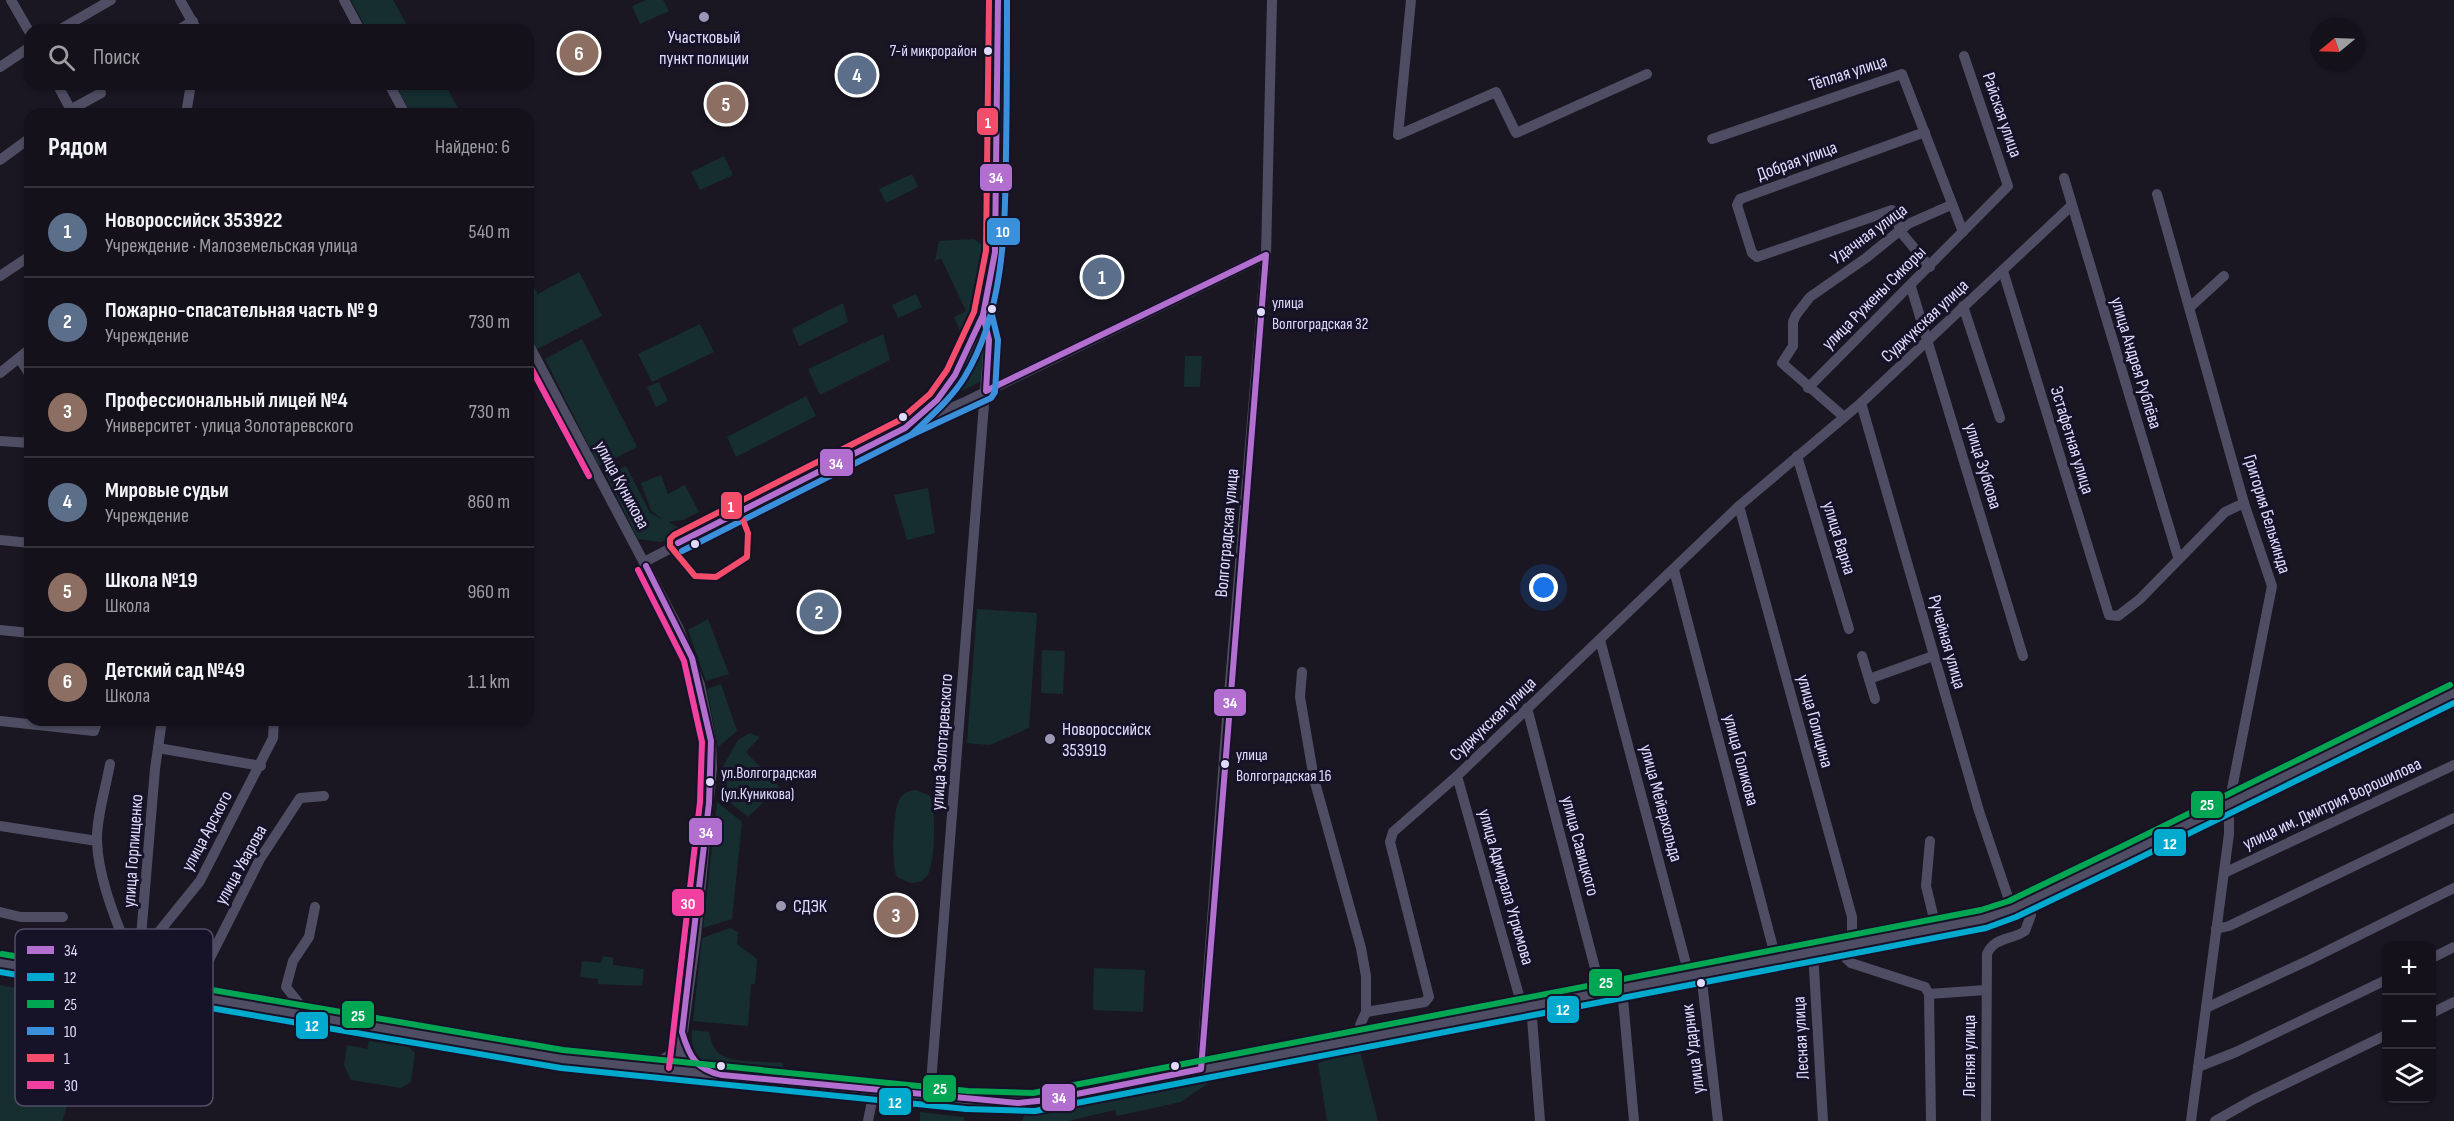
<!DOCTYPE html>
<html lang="ru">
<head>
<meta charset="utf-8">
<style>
  body { margin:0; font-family:"Sofia Sans Condensed",sans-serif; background:#211f27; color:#f1f3f6 }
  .controls { position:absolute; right:18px; bottom:18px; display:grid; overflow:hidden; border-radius:12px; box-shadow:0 2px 4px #0004 }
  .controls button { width:54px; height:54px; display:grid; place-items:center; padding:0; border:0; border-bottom:2px solid #333139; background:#14111a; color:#f1f3f6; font:30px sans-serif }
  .compass { position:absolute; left:2310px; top:18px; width:54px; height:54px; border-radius:50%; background:#14111a; box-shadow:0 2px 4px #0004; rotate:251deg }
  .you { position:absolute; left:1544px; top:588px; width:21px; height:21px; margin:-15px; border:4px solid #fff; border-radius:50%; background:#1a73e8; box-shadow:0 0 0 9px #1a73e833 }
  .badge { display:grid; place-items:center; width:39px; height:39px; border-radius:50%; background:#9b96b1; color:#fff; font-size:20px; font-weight:700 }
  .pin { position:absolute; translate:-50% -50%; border:3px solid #fff; box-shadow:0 2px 6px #0006 }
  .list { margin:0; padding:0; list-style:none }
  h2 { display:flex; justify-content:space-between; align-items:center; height:78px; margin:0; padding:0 24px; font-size:26px }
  h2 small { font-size:20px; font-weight:400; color:#9d9da2 }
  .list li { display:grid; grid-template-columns:39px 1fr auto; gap:18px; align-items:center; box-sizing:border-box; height:90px; padding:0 24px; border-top:2px solid #333139 }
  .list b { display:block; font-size:22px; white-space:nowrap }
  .list p { margin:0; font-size:20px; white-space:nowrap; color:#9d9da2 }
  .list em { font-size:20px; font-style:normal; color:#9d9da2 }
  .icon { flex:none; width:33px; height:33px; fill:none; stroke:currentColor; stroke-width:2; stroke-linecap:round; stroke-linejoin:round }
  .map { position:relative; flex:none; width:2454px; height:1121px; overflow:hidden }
  .search { position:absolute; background:#14111a; box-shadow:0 2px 4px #0004; left:24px; top:24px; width:510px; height:66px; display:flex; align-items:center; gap:15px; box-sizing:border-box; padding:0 21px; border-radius:18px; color:#9d9da2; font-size:22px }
  .panel { position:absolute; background:#14111a; box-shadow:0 2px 4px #0004; left:24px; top:108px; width:510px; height:618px; border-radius:18px }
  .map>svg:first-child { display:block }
  .green { fill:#162e30 }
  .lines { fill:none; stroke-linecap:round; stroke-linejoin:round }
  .minor { stroke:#4f4d63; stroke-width:10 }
  .bus-1-casing { stroke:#161228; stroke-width:10 }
  .bus-2-casing { stroke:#161228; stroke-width:10 }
  .bus-3-casing { stroke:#161228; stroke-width:10 }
  .bus-4-casing { stroke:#161228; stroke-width:10 }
  .bus-5-casing { stroke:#161228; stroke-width:10 }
  .bus-6-casing { stroke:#161228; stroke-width:10 }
  .bus-1 { stroke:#b36fd0; stroke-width:6 }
  .bus-2 { stroke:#00a9ce; stroke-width:6 }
  .bus-3 { stroke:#00a651; stroke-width:6 }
  .bus-4 { stroke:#3a90db; stroke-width:6 }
  .bus-5 { stroke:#f44d6c; stroke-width:6 }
  .bus-6 { stroke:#f240a1; stroke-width:6 }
  .poi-dot { fill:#9b96b1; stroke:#161228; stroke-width:2 }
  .bus-dot { fill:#e0dbfd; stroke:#161228; stroke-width:2 }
  .labels { text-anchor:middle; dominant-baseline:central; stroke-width:6; stroke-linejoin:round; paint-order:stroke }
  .bus-label { font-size:16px; fill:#e0dbfd; stroke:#161228; text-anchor:start }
  .poi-label { font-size:18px; fill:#e0dbfd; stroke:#161228; text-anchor:start }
  .street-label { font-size:18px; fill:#e0dbfd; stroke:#161228 }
  .key { fill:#161228; stroke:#534e68; stroke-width:1.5 }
  .key-label { font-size:16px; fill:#e0dbfd }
  .line-badge { stroke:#161228; stroke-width:2 }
  .badge-label { font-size:16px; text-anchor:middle; font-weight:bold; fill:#fff }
</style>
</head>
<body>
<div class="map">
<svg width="2454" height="1121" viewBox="0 0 2454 1121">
  <rect width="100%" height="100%" fill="#1a1723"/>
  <!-- green -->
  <g class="green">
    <polygon points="351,0 393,0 408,27 403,30 367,30"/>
    <polygon points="646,0 663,0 669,11 640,24 632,6"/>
    <polygon points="395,84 445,84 461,114 411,114"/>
    <polygon points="724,156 733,175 700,190 691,172"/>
    <polygon points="912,174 918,187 886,203 879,189"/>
    <polygon points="974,239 984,246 987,260 972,325 960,331 954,317 966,311 941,258 935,261 939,241"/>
    <polygon points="579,272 602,316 537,349 528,331 528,282 531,281 538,294"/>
    <polygon points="916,294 922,307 898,318 892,305"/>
    <polygon points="843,303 848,322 799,346 792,329"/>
    <polygon points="700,324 714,352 652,382 638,354"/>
    <polygon points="883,334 890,360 820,395 808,369"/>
    <polygon points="978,338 984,339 982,381 951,396 945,392 961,371"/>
    <polygon points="582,339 637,447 599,466 545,359"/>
    <polygon points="1185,356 1202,356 1200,387 1184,387"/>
    <polygon points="659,382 668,401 656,407 647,387"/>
    <polygon points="806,396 816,416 736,457 727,437"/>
    <polygon points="626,466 650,513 662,519 651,510 641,483 661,475 668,494 685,485 699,512 683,520 668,522 685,531 661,542 638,539 606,475"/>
    <polygon points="928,488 935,533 907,540 894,495"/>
    <polygon points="977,609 1037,613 1029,728 990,745 967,743"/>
    <polygon points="708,619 729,674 706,681 688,630"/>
    <polygon points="1042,650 1065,651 1063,694 1041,693"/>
    <polygon points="721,684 737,731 718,747 707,689"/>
    <polygon points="750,733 760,737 746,752 779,787 748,817 727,800 727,773 720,772 738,740"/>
    <path d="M915,790L929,795C937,805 935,865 927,876C923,881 917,883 910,883L897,877C891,866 893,811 899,800C903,793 909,791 915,790Z"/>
    <polygon points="717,802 742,822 732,919 703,928"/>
    <polygon points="730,928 738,932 737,944 757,959 755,984 751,984 748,1026 693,1021 702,938"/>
    <polygon points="603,956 613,958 613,965 644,969 642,986 598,984 598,979 580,977 582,961 601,963"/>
    <polygon points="1094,968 1145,970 1143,1012 1093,1010"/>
    <polygon points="0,985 102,1003 62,1121 0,1121"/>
    <path d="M692,1030L709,1032C711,1040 713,1049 720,1054C735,1064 765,1061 783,1063L782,1075C750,1072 686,1078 692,1030Z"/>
    <polygon points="369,1041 409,1047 415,1053 411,1082 401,1088 351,1080 344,1065 347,1045 367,1049"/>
    <polygon points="1360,1051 1378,1121 1327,1121 1318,1063"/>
    <polygon points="1229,1069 1181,1102 1117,1116 1115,1110 1068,1121 1022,1121 1024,1116"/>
    <polygon points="920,1112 964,1117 964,1121 920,1121"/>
  </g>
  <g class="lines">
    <!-- minor -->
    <g class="minor">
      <polyline points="11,0 30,33"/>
      <polyline points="180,0 197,30"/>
      <polyline points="344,0 360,30"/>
      <polyline points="1411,0 1398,135 1496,92 1516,133 1647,74"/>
      <polyline points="59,30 111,0"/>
      <polyline points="178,30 193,21"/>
      <polyline points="0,67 30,47"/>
      <polyline points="57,84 73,114"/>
      <polyline points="389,84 405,114"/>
      <polyline points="63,114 101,93"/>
      <polyline points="186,114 191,84"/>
      <polyline points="1925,132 1740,199 1737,205 1752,253 1757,257 1892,210 1895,213 1900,231 1930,267"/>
      <polyline points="1712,139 1902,74 1963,232"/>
      <polyline points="0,160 30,138"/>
      <polyline points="2064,178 2178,557"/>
      <polyline points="2157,194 2244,503 2272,586 2229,804 2229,834 2191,1121"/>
      <polyline points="2003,271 2109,615 2118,616 2140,599 2225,512 2244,503"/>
      <polyline points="0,276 30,256"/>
      <polyline points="1911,287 2023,656"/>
      <polyline points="1963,306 2000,418"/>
      <polyline points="2190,307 2224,276"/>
      <polyline points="528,343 679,629 700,685 711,741 712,768 696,936 678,1069"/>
      <polyline points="20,359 30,375 30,392"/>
      <polyline points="0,373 30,349"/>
      <polyline points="1808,388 2008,186 1964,56"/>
      <polyline points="1861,403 1979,811 2012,909"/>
      <polyline points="1844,417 1782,363 1793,346 1793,322 1796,315 1810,297 1866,258 1908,224 1951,205"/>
      <path d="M913,423C992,350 995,265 997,164C998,109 998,55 998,0"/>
      <polyline points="0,441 30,443"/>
      <polyline points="28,443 30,424"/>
      <polyline points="1797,456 1849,629"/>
      <polyline points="1739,506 1852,917 1852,945"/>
      <polyline points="0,540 30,543"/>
      <polyline points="644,562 905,428 967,401 1266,255"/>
      <polyline points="1674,570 1776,959"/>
      <polyline points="0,630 30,633"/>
      <polyline points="1600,640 1689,975"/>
      <polyline points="1862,656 1875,699"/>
      <polyline points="1302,672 1300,697 1314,779 1361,948 1366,976 1366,1012 1425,1002 1429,997 1390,842 1393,832 1457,776 1739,506 1861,403 2071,206"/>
      <polyline points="1869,679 1933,656"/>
      <polyline points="1527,708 1601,991"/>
      <polyline points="0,721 94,731 98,720"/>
      <polyline points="158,748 261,766"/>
      <path d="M110,764C106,787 96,819 97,841C98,876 117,925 131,956L155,957L195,969H200L209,960L260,859L300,798L324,796"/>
      <polyline points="1457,776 1522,1006"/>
      <polyline points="0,826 97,841"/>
      <polyline points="1930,841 1926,886 1936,927"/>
      <polyline points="2224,873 2454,765"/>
      <polyline points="0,912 21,917 63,917"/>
      <polyline points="2216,929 2229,926 2454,818"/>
      <polyline points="143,938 154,938 200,881 273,738 274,720"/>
      <polyline points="1835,948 1851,963 1925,987 1929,994 1931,1121"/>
      <polyline points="1813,952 1823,1121"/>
      <polyline points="2432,958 2454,947"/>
      <polyline points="0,963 562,1059 967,1100 1034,1102 1983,919 2012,909 2125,855 2454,693"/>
      <polyline points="1701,973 1718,1121"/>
      <polyline points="137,985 155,769 162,720"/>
      <polyline points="1622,988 1634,1121"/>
      <polyline points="1929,994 1986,990"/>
      <polyline points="1531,1005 1540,1121"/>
      <polyline points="2206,1008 2309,960 2454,888"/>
      <polyline points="298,1013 298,1002 286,987 293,961 309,937 315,907"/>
      <polyline points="2432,1013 2454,1002"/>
      <polyline points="684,1039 690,1058 705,1072"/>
      <polyline points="1361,1039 1360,1025 1366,1012"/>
      <polyline points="652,1067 672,1053 680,1038"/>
      <polyline points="2198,1067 2236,1052 2386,980"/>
      <polyline points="1201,1069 1227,718 1266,255 1272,0"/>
      <polyline points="930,1096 989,340 983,315"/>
      <polyline points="868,1121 874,1091"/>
      <path d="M1986,1121L1987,954C1994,937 2012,940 2025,931L2031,915L2029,901"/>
      <polyline points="2215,1121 2254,1099 2386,1035"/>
    </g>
    <!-- bus-1 casing -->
    <g class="bus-1-casing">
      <g id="bus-1">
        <polyline points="678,543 905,428 937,400 955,375 983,315 995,252 998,0"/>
        <path d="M646,566L692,658L711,741L709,803L682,1032C689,1056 696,1070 722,1075L1018,1103L1047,1100L1201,1069L1266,255L986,391L989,340L983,315"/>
      </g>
    </g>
    <!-- bus-2 casing -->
    <g class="bus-2-casing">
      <polyline id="bus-2" points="0,972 561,1068 966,1109 1035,1111 1986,928 2016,917 2129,863 2454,703"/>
    </g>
    <!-- bus-3 casing -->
    <g class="bus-3-casing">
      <polyline id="bus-3" points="2,954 563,1050 968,1091 1033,1093 1981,910 2009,901 2121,847 2450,685"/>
    </g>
    <!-- bus-4 casing -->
    <g class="bus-4-casing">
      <g id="bus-4">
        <path d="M911,435C930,417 950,400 964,378C1005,311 1005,227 1006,151C1007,101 1007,50 1007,0"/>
        <polyline points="682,551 909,436 991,398 995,392 998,340 992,315"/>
      </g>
    </g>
    <!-- bus-5 casing -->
    <g class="bus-5-casing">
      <polyline id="bus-5" points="743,520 748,533 747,557 716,577 695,576 670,546 670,539 674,535 900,420 930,394 947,370 974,312 986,251 989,0"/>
    </g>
    <!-- bus-6 casing -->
    <g class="bus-6-casing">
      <g id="bus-6">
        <polyline points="528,362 589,476"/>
        <polyline points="638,570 684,661 702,742 700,802 669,1068"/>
      </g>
    </g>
    <!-- bus-1 -->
    <use href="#bus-1" class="bus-1"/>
    <!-- bus-2 -->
    <use href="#bus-2" class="bus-2"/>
    <!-- bus-3 -->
    <use href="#bus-3" class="bus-3"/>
    <!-- bus-4 -->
    <use href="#bus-4" class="bus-4"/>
    <!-- bus-5 -->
    <use href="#bus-5" class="bus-5"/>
    <!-- bus-6 -->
    <use href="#bus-6" class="bus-6"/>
  </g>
  <!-- markers -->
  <g class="poi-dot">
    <circle cx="704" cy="17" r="6"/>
    <circle cx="1050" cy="739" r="6"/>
    <circle cx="781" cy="906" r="6"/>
  </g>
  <g class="bus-dot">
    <circle cx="988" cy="51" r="5"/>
    <circle cx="992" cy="309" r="5"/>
    <circle cx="1261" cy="312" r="5"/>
    <circle cx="903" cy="417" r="5"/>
    <circle cx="695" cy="544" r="5"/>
    <circle cx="1225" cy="764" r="5"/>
    <circle cx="710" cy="782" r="5"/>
    <circle cx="1701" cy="983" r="5"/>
    <circle cx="721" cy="1066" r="5"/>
    <circle cx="1175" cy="1066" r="5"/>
  </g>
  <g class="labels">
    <!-- bus labels -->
    <g class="bus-label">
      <text x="977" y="51" text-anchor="end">7-й микрорайон</text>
      <text x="1272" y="303">улица<tspan x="1272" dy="21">Волгоградская 32</tspan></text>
      <text x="1236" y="755">улица<tspan x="1236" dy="21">Волгоградская 16</tspan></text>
      <text x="721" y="773">ул.Волгоградская<tspan x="721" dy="21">(ул.Куникова)</tspan></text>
    </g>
    <!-- poi labels -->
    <g class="poi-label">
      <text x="704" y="37" text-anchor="middle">Участковый<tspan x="704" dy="21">пункт полиции</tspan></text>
      <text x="1062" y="729">Новороссийск<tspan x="1062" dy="21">353919</tspan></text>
      <text x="793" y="906">СДЭК</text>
    </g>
    <!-- street labels -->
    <g class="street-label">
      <text transform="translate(1848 73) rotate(-18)">Тёплая улица</text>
      <text transform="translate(2002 115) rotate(71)">Райская улица</text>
      <text transform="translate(1797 161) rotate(-20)">Добрая улица</text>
      <text transform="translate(1869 234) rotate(-36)">Удачная улица</text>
      <text transform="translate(1874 298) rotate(-45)">улица Ружены Сикоры</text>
      <text transform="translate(1925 321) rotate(-43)">Суджукская улица</text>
      <text transform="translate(2136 363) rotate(73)">улица Андрея Рублёва</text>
      <text transform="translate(2072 440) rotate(73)">Эстафетная улица</text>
      <text transform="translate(1983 466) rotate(73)">улица Зубкова</text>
      <text transform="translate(622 485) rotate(62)">улица Куникова</text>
      <text transform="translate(2267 514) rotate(73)">Григория Белькинда</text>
      <text transform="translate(1227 533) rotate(-85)">Волгоградская улица</text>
      <text transform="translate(1839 538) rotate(73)">улица Варна</text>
      <text transform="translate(1947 642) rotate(74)">Ручейная улица</text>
      <text transform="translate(1493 719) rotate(-44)">Суджукская улица</text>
      <text transform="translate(1815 721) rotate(75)">улица Голицина</text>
      <text transform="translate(942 742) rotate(-86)">улица Золотаревского</text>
      <text transform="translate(1741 760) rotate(75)">улица Голикова</text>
      <text transform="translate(1661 803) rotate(75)">улица Мейерхольда</text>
      <text transform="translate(2332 804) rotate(-25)">улица им. Дмитрия Ворошилова</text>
      <text transform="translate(207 831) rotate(-62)">улица Арского</text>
      <text transform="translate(1580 846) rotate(75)">улица Савицкого</text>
      <text transform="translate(133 851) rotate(-86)">улица Горпищенко</text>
      <text transform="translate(241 865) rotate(-61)">улица Уварова</text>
      <text transform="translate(1506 887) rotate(74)">улица Адмирала Угрюмова</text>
      <text transform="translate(1801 1038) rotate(-93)">Лесная улица</text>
      <text transform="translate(1693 1049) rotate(-97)">улица Ударник</text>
      <text transform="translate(1969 1056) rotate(-90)">Летняя улица</text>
    </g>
  </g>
  <!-- legend -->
  <rect x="15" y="929" width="198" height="177" rx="9" class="key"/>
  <rect x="27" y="946" width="27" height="8" fill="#b36fd0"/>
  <rect x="27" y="973" width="27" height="8" fill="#00a9ce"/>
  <rect x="27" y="1000" width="27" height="8" fill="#00a651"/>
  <rect x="27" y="1027" width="27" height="8" fill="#3a90db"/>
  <rect x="27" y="1054" width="27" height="8" fill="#f44d6c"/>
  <rect x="27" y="1081" width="27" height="8" fill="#f240a1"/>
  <g class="key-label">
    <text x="64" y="956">34</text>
    <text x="64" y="983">12</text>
    <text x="64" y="1010">25</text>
    <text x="64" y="1037">10</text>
    <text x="64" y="1064">1</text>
    <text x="64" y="1091">30</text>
  </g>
  <g class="line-badge">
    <rect x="976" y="107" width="23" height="29" rx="6" fill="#f44d6c"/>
    <rect x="979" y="163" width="34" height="29" rx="6" fill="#b36fd0"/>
    <rect x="986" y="217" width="35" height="29" rx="6" fill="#3a90db"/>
    <rect x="819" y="448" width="35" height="29" rx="6" fill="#b36fd0"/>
    <rect x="720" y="491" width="23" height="29" rx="6" fill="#f44d6c"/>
    <rect x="1213" y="688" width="34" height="29" rx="6" fill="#b36fd0"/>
    <rect x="2190" y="790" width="34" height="29" rx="6" fill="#00a651"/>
    <rect x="688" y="817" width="35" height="29" rx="6" fill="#b36fd0"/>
    <rect x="2153" y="828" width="34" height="29" rx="6" fill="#00a9ce"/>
    <rect x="671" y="888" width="34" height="29" rx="6" fill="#f240a1"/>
    <rect x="1588" y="968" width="35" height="29" rx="6" fill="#00a651"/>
    <rect x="1546" y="995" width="34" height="29" rx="6" fill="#00a9ce"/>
    <rect x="341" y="1000" width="34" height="29" rx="6" fill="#00a651"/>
    <rect x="295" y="1011" width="34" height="29" rx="6" fill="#00a9ce"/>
    <rect x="922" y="1074" width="35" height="29" rx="6" fill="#00a651"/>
    <rect x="1041" y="1083" width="35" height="29" rx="6" fill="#b36fd0"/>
    <rect x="878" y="1087" width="34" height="29" rx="6" fill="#00a9ce"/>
  </g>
  <g class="badge-label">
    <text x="988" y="128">1</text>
    <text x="996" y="183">34</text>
    <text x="1003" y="237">10</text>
    <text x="836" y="469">34</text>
    <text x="731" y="512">1</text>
    <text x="1230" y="708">34</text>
    <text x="2207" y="810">25</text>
    <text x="706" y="838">34</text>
    <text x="2170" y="849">12</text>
    <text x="688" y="909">30</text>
    <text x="1606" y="988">25</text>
    <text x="1563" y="1015">12</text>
    <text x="358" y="1021">25</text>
    <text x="312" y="1031">12</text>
    <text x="940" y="1094">25</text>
    <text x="1059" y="1103">34</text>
    <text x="895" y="1108">12</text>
  </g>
</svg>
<div class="controls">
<button>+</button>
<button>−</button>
<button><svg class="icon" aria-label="layers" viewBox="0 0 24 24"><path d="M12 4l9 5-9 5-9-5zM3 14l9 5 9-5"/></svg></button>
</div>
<svg class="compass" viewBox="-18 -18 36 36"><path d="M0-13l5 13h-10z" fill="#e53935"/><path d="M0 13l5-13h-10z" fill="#9d9da2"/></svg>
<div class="you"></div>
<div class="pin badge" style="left:1102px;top:277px;background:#5c6f8a">1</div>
<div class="pin badge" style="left:819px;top:612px;background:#5c6f8a">2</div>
<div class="pin badge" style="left:896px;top:915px;background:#8d6e63">3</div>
<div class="pin badge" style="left:857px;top:75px;background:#5c6f8a">4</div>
<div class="pin badge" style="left:726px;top:104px;background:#8d6e63">5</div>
<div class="pin badge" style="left:579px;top:53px;background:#8d6e63">6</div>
<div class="search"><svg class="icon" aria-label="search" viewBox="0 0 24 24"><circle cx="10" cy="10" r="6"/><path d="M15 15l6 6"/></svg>Поиск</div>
<section class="panel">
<h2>Рядом<small>Найдено: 6</small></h2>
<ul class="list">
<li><span class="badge" style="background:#5c6f8a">1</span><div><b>Новороссийск 353922</b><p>Учреждение · Малоземельская улица</p></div><em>540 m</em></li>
<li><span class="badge" style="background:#5c6f8a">2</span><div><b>Пожарно-спасательная часть № 9</b><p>Учреждение</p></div><em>730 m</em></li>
<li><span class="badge" style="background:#8d6e63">3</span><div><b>Профессиональный лицей №4</b><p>Университет · улица Золотаревского</p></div><em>730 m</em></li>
<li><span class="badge" style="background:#5c6f8a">4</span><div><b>Мировые судьи</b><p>Учреждение</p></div><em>860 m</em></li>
<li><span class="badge" style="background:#8d6e63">5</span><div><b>Школа №19</b><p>Школа</p></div><em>960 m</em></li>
<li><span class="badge" style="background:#8d6e63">6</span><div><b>Детский сад №49</b><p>Школа</p></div><em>1.1 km</em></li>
</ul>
</section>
</div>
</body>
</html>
